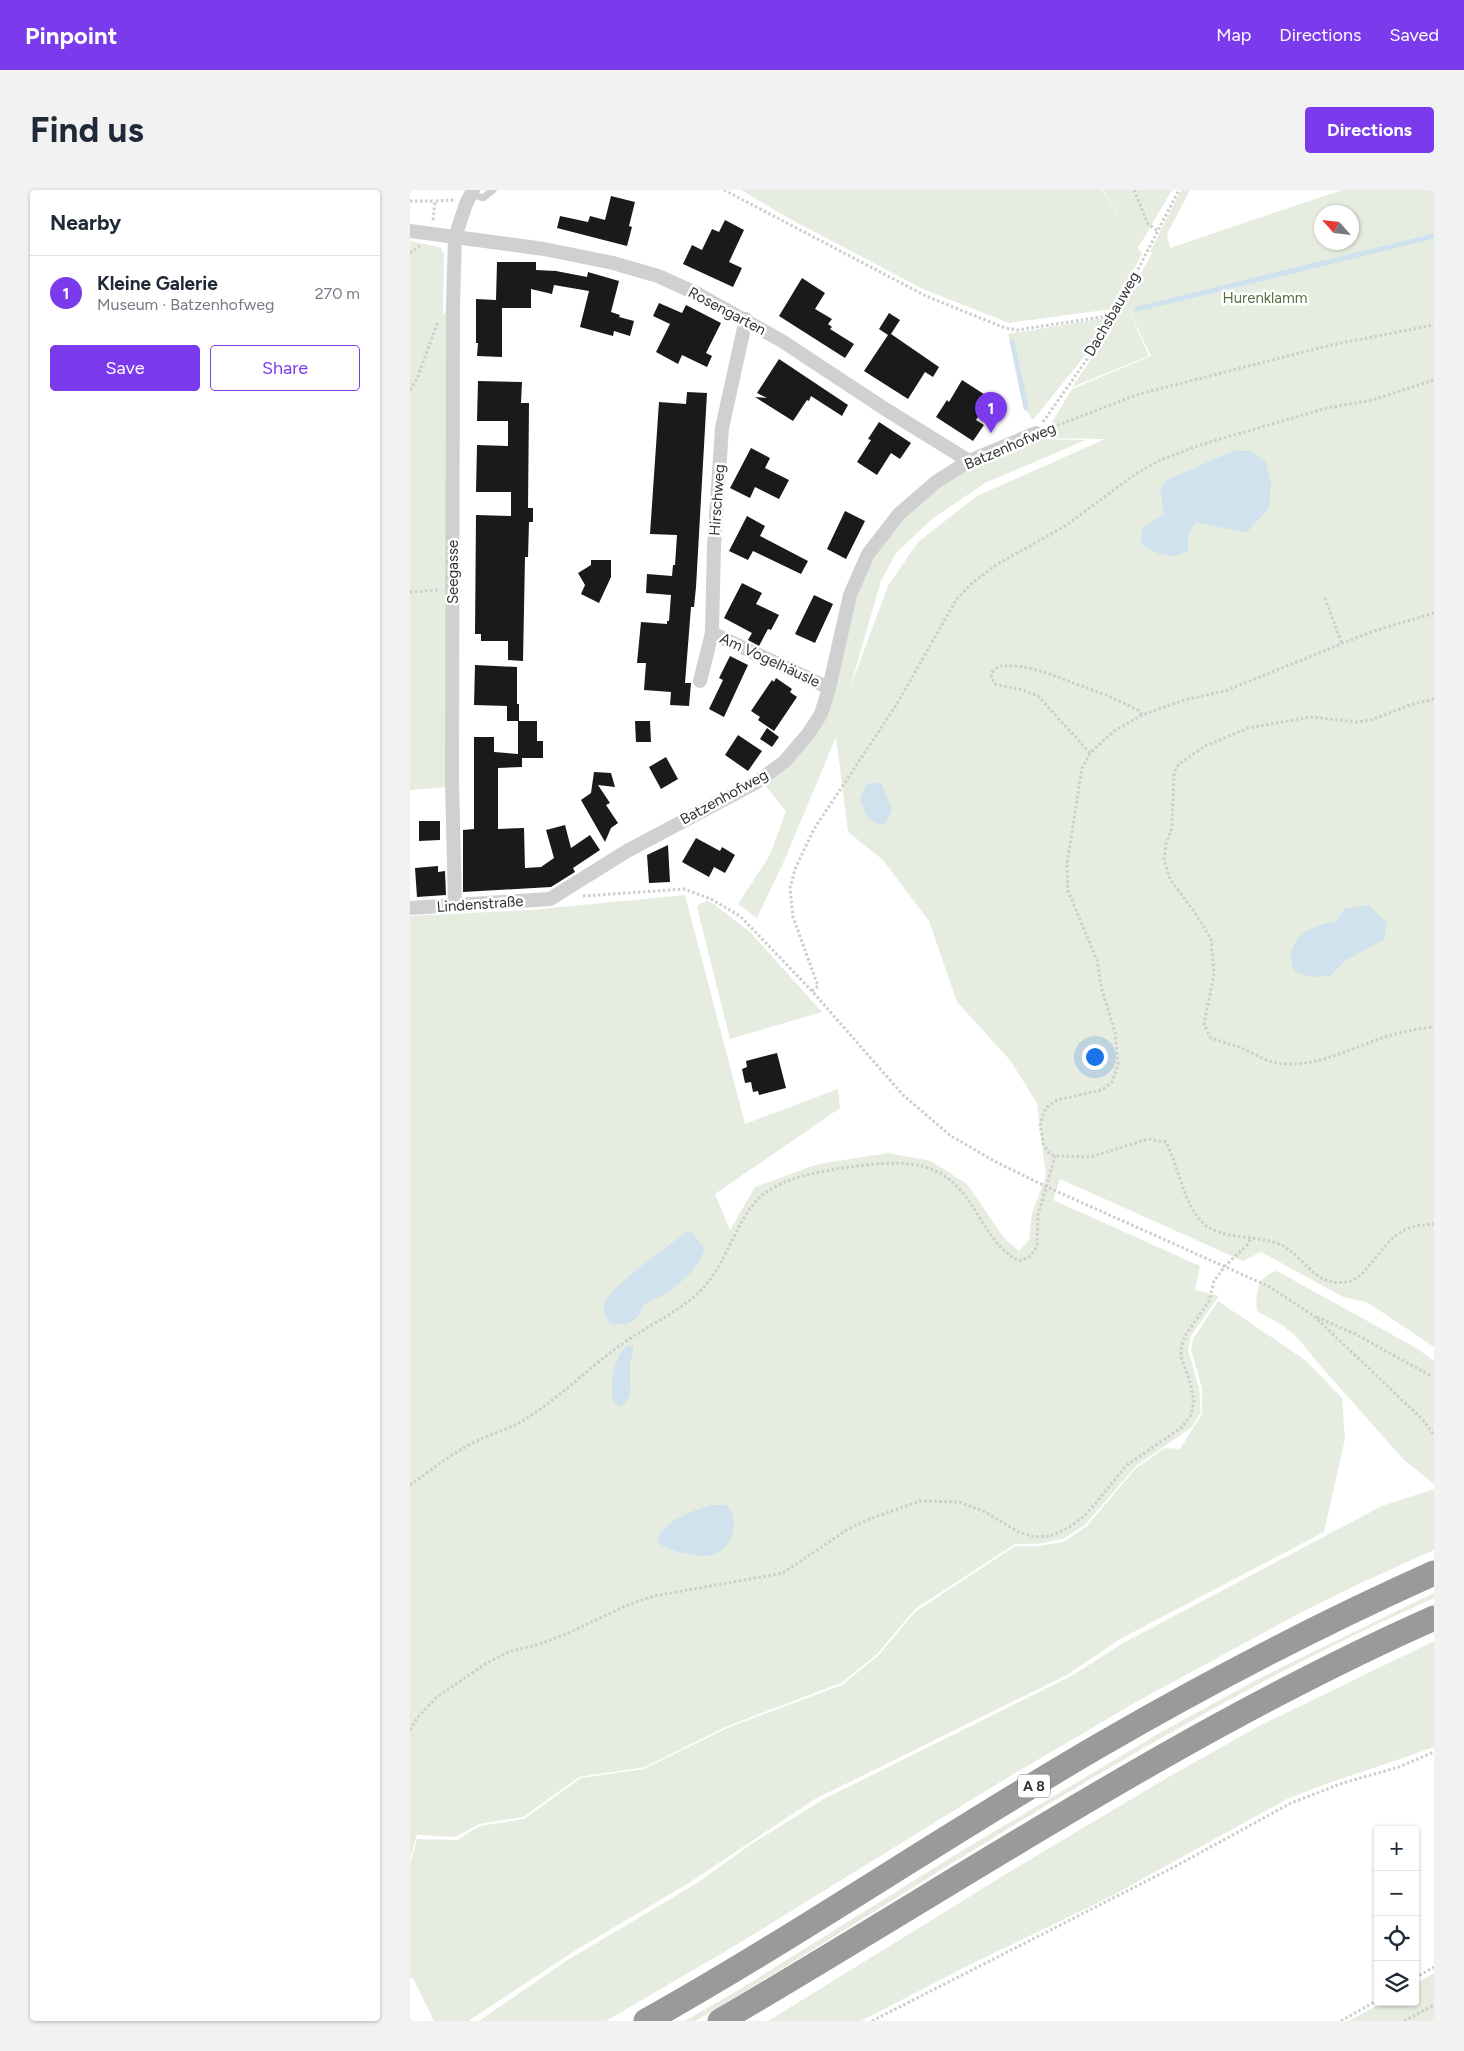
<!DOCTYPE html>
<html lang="en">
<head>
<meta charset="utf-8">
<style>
  body { margin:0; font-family:Figtree,sans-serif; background:#f2f2f3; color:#1f2937 }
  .controls { position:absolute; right:15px; bottom:15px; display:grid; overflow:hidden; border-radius:5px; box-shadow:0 1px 4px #0004 }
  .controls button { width:45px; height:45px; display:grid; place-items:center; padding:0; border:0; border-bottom:1px solid #e0e1e3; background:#fff; color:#1f2937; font:25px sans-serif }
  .compass { position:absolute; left:904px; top:15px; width:45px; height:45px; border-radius:50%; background:#fff; box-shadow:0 1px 4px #0004; rotate:297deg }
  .you { position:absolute; left:684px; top:866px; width:18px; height:18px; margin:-12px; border:4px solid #fff; border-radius:50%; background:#1a73e8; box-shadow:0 0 0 8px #1a73e833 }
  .badge { display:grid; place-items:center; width:32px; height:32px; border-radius:50%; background:#7c3aed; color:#fff; font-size:16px; font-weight:700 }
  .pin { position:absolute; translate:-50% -41px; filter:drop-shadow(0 1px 2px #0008) }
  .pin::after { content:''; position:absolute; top:26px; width:18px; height:15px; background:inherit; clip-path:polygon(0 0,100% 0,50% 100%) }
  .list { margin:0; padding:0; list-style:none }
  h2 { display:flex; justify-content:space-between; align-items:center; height:65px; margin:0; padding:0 20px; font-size:21px }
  h2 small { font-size:16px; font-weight:400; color:#747a83 }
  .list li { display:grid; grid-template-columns:32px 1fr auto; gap:15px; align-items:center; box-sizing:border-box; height:75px; padding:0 20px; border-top:1px solid #e0e1e3 }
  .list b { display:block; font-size:19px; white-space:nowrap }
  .list p { margin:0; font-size:16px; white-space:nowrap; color:#747a83 }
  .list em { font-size:16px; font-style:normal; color:#747a83 }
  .actions { display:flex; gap:10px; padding:15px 20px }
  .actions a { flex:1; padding:11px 0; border:1px solid #7c3aed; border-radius:5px; text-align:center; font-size:18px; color:#7c3aed }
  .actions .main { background:#7c3aed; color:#fff }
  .icon { flex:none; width:28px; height:28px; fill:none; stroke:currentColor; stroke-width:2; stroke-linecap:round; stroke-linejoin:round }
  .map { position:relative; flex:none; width:1024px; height:1831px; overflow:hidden; border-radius:5px }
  header { display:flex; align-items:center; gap:30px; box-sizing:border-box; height:70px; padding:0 25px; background:#7c3aed; color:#fff }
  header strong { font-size:24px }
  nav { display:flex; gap:28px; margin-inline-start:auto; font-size:18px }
  .intro { display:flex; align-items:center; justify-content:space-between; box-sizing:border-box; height:120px; padding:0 30px }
  h1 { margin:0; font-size:35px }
  .button { padding:12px 22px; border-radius:5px; background:#7c3aed; color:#fff; font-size:18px; font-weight:700 }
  main { display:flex; gap:30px; padding:0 30px }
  aside { flex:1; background:#fff; border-radius:5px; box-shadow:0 1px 4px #0004 }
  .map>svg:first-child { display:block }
  .green { fill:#e6ecdf; fill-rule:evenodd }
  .water { fill:#cfe2ee }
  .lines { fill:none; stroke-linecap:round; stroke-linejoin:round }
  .stream { stroke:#cfe2ee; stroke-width:5 }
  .building { fill:#1a1a1a }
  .path { stroke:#cdcdcd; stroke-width:3; stroke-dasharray:2.5 2.5; stroke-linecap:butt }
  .service { stroke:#d0d0d0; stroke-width:7 }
  .minor { stroke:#d0d0d0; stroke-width:14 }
  .motorway { stroke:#9a9a9a; stroke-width:25 }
  .labels { text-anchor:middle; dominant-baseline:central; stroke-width:5; stroke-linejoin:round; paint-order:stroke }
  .shield { fill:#fff; stroke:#707070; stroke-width:1 }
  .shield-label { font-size:14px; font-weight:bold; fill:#333 }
  .park-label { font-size:15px; fill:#56703f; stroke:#fff }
  .street-label { font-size:15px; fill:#333; stroke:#fff }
</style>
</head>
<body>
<header>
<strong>Pinpoint</strong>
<nav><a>Map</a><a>Directions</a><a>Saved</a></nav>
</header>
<div class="intro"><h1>Find us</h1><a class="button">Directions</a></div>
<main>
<aside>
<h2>Nearby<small></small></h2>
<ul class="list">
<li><span class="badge">1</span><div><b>Kleine Galerie</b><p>Museum · Batzenhofweg</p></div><em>270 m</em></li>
</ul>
<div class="actions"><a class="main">Save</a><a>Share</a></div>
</aside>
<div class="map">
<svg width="1024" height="1831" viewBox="0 0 1024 1831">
  <rect width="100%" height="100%" fill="#fff"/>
  <!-- green -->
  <g class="green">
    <polygon points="331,0 692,0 719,43 693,0 762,0 728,58 732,64 702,119 599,133 513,99 382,30"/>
    <path d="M771,0H780L757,44L760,58L932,0H1024V1157L957,1112L933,1107L851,1062L833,1071L650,989L643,1010L790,1076L785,1100L809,1106L781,1146L778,1160L789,1198L791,1222L782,1237L726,1276L675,1335L653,1349L628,1354H605L505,1419L467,1464L431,1493L315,1537L235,1577L169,1587L113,1627L69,1634L45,1647L7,1645L0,1668V726L120,720L275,705L335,934L428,899L430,918L305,1004L320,1040L345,997L408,974L479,963L521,971L557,994L594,1048L609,1061L619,1050L622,1023L636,986L627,913L600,870L547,812L519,731L473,670L438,642L426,547L375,669L347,728L328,714L360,665L376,621L354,594L418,524L444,408L457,377L476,348L503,319L563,273L629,249L676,250L575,293L522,329L486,363L471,391L440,498L478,396L508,352L567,306L695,249L632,248L662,199L741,166L715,113L742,63L740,62ZM912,22H942V52H912Z"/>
    <polygon points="0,51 30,57 34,64 33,124 37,121 36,597 0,600"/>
    <polygon points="715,113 739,166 662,197 697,146"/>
    <polygon points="700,127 678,162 623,230 616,220 598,144"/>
    <polygon points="297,711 304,714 341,743 412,822 320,849 287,717 291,713"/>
    <path d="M867,1081L1008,1159L1024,1171V1294L994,1270L908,1173L888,1148L872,1135L847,1121C845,1104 847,1086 867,1081Z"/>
    <polygon points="808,1111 895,1170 932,1208 935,1249 914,1342 710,1449 657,1485 405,1609 282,1691 163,1762 58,1831 24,1831 3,1788 0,1789 0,1674 7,1649 47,1650 70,1636 114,1629 171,1588 234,1579 317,1538 432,1495 469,1465 505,1422 605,1356 628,1356 653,1352 676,1337 726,1278 755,1258 770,1259 792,1224 792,1198 781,1160 783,1149"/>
    <polygon points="1024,1299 1024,1360 955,1391 892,1422 726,1512 587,1594 326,1755 196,1831 69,1831 156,1771 287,1693 343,1653 414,1609 663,1485 715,1452 972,1316"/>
    <path d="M1024,1403V1408C765,1523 531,1684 289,1829L285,1831H275L325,1802L558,1657L753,1541L850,1488Z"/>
    <path d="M1024,1451V1557C976,1575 925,1589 877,1609L698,1708L555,1777L451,1831H358L606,1678L755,1589L849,1536Z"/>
    <polygon points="1024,1783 1024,1831 939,1831 973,1812 1005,1812 1005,1794"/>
  </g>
  <!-- water -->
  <g class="water">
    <path d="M823,261H841L856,272L861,294L859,318L836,343L786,332L778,346V361C759,370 749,365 731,354L732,339L754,324L750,299L757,290Z"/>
    <polygon points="471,592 482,620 476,633 469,635 457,627 450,608 457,594"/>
    <path d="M959,715L977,733L974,749L935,771L920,786L900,787L884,781C883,776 880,769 881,765C884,742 907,735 926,731L934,719Z"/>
    <path d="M276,1042L282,1043L295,1059C287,1083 258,1105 234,1114C229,1131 217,1138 200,1133C197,1128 192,1121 194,1115C200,1096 259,1056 276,1042Z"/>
    <path d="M218,1155L223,1156C224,1164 220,1169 220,1176C219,1191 226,1210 209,1217L202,1209C201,1192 203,1167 218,1155Z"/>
    <path d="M301,1315H317C325,1326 325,1332 322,1344C313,1377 275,1365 251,1356L247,1349C258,1328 281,1322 301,1315Z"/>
  </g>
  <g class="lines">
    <!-- stream -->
    <g class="stream">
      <polyline points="727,119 1024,46"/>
      <polyline points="602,151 616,218"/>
    </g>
  </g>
  <!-- building -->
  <g class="building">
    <polygon points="201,6 225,12 219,36 222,37 217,56 147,38 150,26 178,32 180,26 195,30"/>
    <polygon points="315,30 334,40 319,72 332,78 323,97 273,74 282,55 292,60 302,39 309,42"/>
    <polygon points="87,72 126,72 126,80 146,81 177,87 178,82 209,91 201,122 210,125 209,127 224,131 220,146 204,141 203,146 170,137 179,101 144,95 142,104 121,99 121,118 92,118 92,167 67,166 68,153 66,153 66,109 86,110"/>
    <polygon points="392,88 415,103 405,119 422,129 418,134 422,137 420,139 444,154 435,168 369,126"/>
    <polygon points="249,113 272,123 276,115 311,133 296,163 302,166 297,177 272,165 268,174 246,162 260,134 243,126"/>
    <polygon points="479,123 490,130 481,144 529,177 523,187 515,182 498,209 454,181 478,145 469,139"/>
    <polygon points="369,169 438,215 432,226 401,206 399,211 397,210 383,231 345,207 357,208 347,203"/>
    <polygon points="552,190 580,208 566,230 574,235 563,251 526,227 537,210 539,212"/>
    <polygon points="68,191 112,192 111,213 119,213 118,318 123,318 123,332 119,332 118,367 115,367 113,471 98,470 98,451 71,451 71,444 65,444 66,325 101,326 101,302 66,302 67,255 98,256 98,231 67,231"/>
    <polygon points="277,202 297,203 286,397 284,417 281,417 275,493 281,493 279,516 260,515 261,502 234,500 236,473 227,473 231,432 257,434 257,431 259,431 261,405 236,403 237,384 262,386 263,375 265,375 267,345 240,344 249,212 276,214"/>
    <polygon points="469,232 501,253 490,269 481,263 467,285 447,272 461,250 458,249"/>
    <polygon points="341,258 360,268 355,278 379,290 369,309 345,297 340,308 320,298"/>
    <polygon points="435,321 455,331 436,369 417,359"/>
    <polygon points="337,326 355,336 350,346 398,371 391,384 343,361 338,370 319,361"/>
    <polygon points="181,370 201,370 201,387 189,413 171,404 175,395 168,383 181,375"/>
    <polygon points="332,393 352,403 346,414 369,425 361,440 358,439 349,456 338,450 342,443 314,428"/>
    <polygon points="404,405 423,414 405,453 385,444"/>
    <polygon points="320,466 338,475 314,527 299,519 313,490 309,488"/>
    <polygon points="65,475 107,477 107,514 109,514 109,531 127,531 127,551 133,551 133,568 112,568 112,577 88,578 88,639 114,638 115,678 131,677 144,668 136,640 155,635 161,658 180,645 190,660 163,678 165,682 141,697 53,702 53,640 64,639 64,547 84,547 84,562 108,564 108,531 97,531 97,516 64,515"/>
    <polygon points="366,488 382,499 380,502 387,507 364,541 348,530 350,527 341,521 362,490 364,492"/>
    <polygon points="225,531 240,531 241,552 226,552"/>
    <polygon points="357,538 369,547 362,557 350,549"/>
    <polygon points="328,545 352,561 338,581 315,565"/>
    <polygon points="256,567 268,589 251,599 239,577"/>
    <polygon points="184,582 201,583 205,597 188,595 200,613 196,615 208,633 201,638 195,652 171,610 181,603"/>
    <polygon points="9,631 30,631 30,650 9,651"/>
    <polygon points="286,648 310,661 312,657 325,665 315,683 304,677 299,687 272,672"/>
    <polygon points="258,655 260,692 239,693 237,665"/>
    <polygon points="28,676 28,682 35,681 36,705 7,707 5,678"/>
    <polygon points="367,863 376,898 349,905 348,901 343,902 341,892 335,893 332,879 337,877 336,871"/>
  </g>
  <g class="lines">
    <!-- path -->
    <g class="path">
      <polyline points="314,0 516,106 595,138 607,140 704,125"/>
      <polyline points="724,0 738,34 748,41"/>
      <polyline points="0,11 24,11"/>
      <polyline points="23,30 25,11 44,10"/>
      <polyline points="0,63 10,56"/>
      <polyline points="0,200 7,189 28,131"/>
      <polyline points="633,232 694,145 769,0"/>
      <polyline points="638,239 729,204 921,155 1024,135"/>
      <polyline points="0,402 29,400"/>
      <polyline points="915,408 932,454"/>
      <path d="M1024,423L961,442L815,501L774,510L732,525L704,541L680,563L672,578L657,674L658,701L687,770L692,800L705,842L708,874L702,892L692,900L647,910L636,918L630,933L633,953L638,962L645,966L680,967L738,949L756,952C769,977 772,1009 791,1031C808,1051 851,1044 873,1056C896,1068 906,1100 941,1091C947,1089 954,1082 958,1077C980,1051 987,1035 1024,1034"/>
      <path d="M1024,509L1000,515L961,530L947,532L900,527L838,538L795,556L769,574L764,583L762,638L756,654L754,670L760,689L785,723L801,749L804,784L794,834L800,847C810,852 819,854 829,857C842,862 854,871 868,873C901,878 930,863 961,852C981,844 1002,839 1024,837"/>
      <polyline points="680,563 628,506 613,500 585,494 581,487 582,482 589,476 609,476 634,482 696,505 728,520 732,525"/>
      <polyline points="173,706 274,699 301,709 330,726 402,801 493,905 541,946 586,972 637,997 858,1096 904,1126 1013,1230 1024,1245"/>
      <polyline points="402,801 408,796 383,727 380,698 385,679 404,639 487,514 546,410 562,393 586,375 655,336 727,283 750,270 793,254 917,218 962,210 1024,190"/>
      <polyline points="907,1127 947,1145 1021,1186"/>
      <path d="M0,1295C19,1282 37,1267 57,1256C75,1245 96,1241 114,1230C150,1208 180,1176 215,1152C238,1135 275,1119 294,1097C317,1071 324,1037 346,1011C351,1004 366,996 375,992C400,981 473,970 501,974C567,983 564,1047 609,1071L619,1067L627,1057L628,1025L645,966"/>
      <polyline points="0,1540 7,1528 27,1507 75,1474 98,1462 130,1454 158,1443 220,1414 244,1406 373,1383 438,1339 462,1328 510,1311 549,1312 573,1321 609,1342 625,1347 641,1346 658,1338 673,1327 685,1314 717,1275 771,1238 781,1225 784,1210 779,1189 771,1167 771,1157 775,1146 799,1111 804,1091 815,1076 838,1054 841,1048"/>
      <polyline points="1005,1788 1024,1777"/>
      <polyline points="462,1831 766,1676 881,1613 933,1593 989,1577 1024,1562"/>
      <polyline points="931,1831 968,1810"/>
      <polyline points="994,1831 1024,1815"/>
    </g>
    <!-- service -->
    <polyline class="service" points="61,4 73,8 83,0"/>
    <!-- minor -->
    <g class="minor">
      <polyline points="0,41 134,59 203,73 248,86 288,104 372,151 475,219 559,271"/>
      <polyline points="302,443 419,498"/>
      <polyline points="290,491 302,443 304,356 312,238 336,129"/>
      <polyline points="45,716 42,592 43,115 45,47 56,14 63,0"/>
      <polyline points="0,718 140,709 217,661 347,592 374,572 398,544 411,524 419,498 440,405 458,364 489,324 526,292 559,271 626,243"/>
    </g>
    <!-- motorway -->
    <g class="motorway">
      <path d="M236,1831C391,1744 538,1643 692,1554C799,1492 910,1434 1024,1383"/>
      <path d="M310,1831C546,1693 774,1539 1024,1428"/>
    </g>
  </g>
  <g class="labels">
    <!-- shield labels -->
    <rect class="shield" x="608" y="1584.5" width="32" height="23" rx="4"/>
    <g class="shield-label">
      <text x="624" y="1596">A 8</text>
    </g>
    <!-- park labels -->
    <g class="park-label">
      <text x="855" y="108">Hurenklamm</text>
    </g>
    <!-- street labels -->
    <g class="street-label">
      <text transform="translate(317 121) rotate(28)">Rosengarten</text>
      <text transform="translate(702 124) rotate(-60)">Dachsbauweg</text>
      <text transform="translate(600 256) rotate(-23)">Batzenhofweg</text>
      <text transform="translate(307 310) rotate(-86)">Hirschweg</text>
      <text transform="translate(43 382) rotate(-90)">Seegasse</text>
      <text transform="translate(360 470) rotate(25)">Am Vogelhäusle</text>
      <text transform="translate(314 607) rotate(-29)">Batzenhofweg</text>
      <text transform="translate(70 714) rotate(-4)">Lindenstraße</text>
    </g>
  </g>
</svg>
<div class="controls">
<button>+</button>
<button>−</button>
<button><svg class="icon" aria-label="locate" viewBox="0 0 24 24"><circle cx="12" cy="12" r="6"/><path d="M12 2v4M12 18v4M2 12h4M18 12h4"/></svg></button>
<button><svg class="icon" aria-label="layers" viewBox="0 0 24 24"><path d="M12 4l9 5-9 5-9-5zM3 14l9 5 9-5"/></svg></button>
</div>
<svg class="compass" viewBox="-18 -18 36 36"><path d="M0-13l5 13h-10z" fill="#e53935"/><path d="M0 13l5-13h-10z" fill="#747a83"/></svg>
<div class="you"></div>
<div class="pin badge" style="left:581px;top:243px">1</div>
</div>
</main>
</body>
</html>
